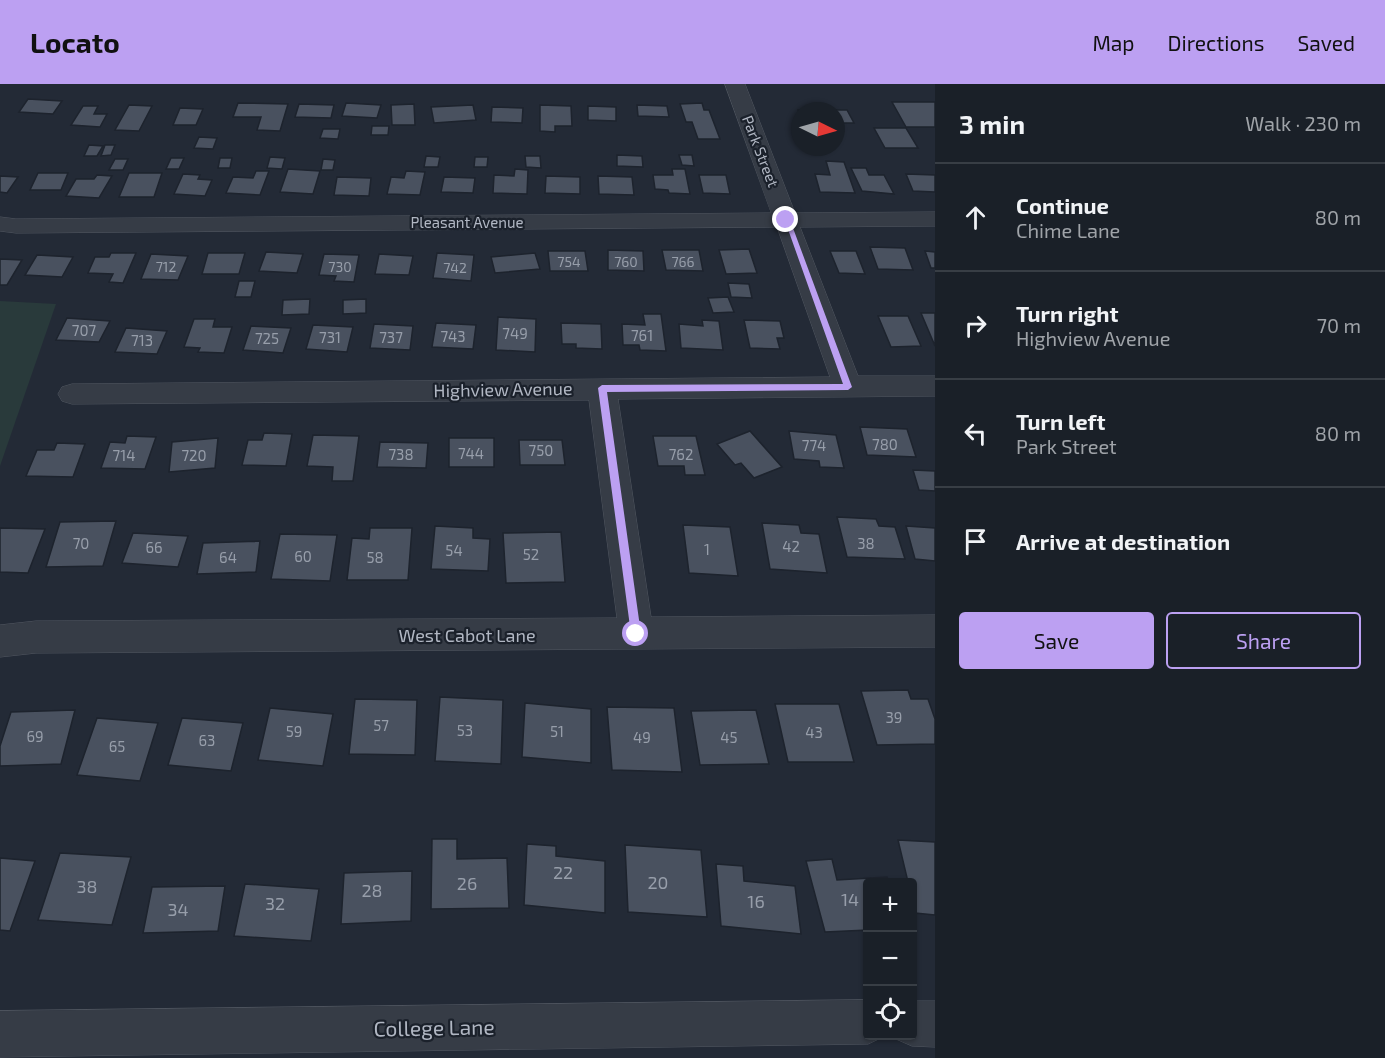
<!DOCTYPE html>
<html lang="en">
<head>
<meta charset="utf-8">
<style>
  body { margin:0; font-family:"Exo 2",sans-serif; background:#272d34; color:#f1f3f6 }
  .controls { position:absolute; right:18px; bottom:18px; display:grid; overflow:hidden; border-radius:6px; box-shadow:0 2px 4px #0004 }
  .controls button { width:54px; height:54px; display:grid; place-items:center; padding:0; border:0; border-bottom:2px solid #383e45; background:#1a2028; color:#f1f3f6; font:30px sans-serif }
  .compass { position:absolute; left:791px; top:18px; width:54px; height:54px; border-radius:50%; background:#1a2028; box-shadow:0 2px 4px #0004; rotate:95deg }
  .stop { position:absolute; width:18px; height:18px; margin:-14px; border:4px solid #bca0f2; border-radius:50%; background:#fff }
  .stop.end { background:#bca0f2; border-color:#fff; box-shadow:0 2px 6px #0008 }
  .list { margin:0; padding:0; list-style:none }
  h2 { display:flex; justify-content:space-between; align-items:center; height:78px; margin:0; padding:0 24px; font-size:26px }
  h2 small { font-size:20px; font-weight:400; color:#9fa3a8 }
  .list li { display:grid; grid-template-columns:39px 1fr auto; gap:18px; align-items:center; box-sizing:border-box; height:108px; padding:0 24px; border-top:2px solid #383e45 }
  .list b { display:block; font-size:22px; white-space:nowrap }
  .list p { margin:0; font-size:20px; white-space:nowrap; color:#9fa3a8 }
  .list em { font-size:20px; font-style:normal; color:#9fa3a8 }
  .actions { display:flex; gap:12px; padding:18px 24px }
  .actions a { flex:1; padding:14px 0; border:2px solid #bca0f2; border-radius:6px; text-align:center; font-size:21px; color:#bca0f2 }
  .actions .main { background:#bca0f2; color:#111 }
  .icon { flex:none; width:33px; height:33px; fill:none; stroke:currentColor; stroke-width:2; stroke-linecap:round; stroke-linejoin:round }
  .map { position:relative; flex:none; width:935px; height:974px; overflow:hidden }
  header { display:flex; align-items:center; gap:36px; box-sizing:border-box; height:84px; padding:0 30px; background:#bca0f2; color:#111 }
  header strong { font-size:28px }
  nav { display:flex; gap:33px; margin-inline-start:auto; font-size:21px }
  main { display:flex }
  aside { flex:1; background:#1a2028 }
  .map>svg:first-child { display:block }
  .green { fill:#293a3b }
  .building { fill:#49515f; stroke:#1d232d; stroke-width:1.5 }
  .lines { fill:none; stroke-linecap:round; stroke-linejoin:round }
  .minor-casing { stroke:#515761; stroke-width:1 }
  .minor { fill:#363c46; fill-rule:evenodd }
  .route { fill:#bca0f2 }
  .labels { text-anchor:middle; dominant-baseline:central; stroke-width:4.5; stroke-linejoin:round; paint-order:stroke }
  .far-number-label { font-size:14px; fill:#979eaa }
  .far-street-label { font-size:15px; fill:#b1b7c3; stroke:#1b212b }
  .number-label { font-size:15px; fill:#979eaa }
  .street-label { font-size:18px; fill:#b1b7c3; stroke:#1b212b }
  .near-number-label { font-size:18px; fill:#979eaa }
  .near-street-label { font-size:21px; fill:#b1b7c3; stroke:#1b212b }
</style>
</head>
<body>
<header>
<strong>Locato</strong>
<nav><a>Map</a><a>Directions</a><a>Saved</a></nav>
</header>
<main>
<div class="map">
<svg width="935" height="974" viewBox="0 0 935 974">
  <rect width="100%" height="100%" fill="#232a36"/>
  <!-- green -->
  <polygon class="green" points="0,217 56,220 0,382"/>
  <!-- building -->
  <g class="building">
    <polygon points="28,15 62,17 53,30 19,28"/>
    <polygon points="892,18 935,18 935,43 906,43"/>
    <polygon points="238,19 288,20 280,47 257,46 261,33 233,33"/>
    <polygon points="346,19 381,21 377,34 342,32"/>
    <polygon points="702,19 704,26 709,26 720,55 698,55 692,38 686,38 680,20"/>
    <polygon points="299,20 334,21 331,34 295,33"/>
    <polygon points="414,20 415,41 392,41 391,21"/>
    <polygon points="129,21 152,22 139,47 115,46"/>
    <polygon points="473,21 476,36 434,39 431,23"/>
    <polygon points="540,21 571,22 572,42 555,42 555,48 540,47"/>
    <polygon points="637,21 667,22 669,33 638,32"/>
    <polygon points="83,22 98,22 94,30 107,30 100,43 71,41"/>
    <polygon points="588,22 616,23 616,37 588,36"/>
    <polygon points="492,23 523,24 522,39 491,38"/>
    <polygon points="180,24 203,25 196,41 173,41"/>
    <polygon points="798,26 847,26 854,39 836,39 836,27 800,27 800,31"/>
    <polygon points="372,42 389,42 388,51 371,51"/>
    <polygon points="874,44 906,44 918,64 885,64"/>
    <polygon points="323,45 340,45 338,55 320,54"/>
    <polygon points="199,53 217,54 213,65 194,64"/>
    <polygon points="89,61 103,62 97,72 84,72"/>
    <polygon points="105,61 115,61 111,71 101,72"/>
    <polygon points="617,71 642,72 643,83 617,82"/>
    <polygon points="679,71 692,71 694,82 682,81"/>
    <polygon points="426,72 440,73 438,83 424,83"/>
    <polygon points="525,72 540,72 541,84 526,83"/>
    <polygon points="270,73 285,74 282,85 267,84"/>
    <polygon points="475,73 488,73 487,83 474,83"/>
    <polygon points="171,74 184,74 179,85 166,85"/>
    <polygon points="220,74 232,74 230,84 218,84"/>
    <polygon points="115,75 128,75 123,86 109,86"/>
    <polygon points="323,75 335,76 333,86 321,86"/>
    <polygon points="826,77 844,78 855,109 820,108 815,90 830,91"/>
    <polygon points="851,84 866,84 869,91 884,91 894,110 862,107"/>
    <polygon points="288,85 320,87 313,110 280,108"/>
    <polygon points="515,85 528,86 527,110 493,109 494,91 514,92"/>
    <polygon points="672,85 685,85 690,110 669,109 668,106 655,105 653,91 673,91"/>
    <polygon points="256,87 269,87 260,111 226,109 233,93 253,94"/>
    <polygon points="406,87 425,88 420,111 387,110 391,93 404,94"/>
    <polygon points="38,89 68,89 61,106 30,106"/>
    <polygon points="129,89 162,89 154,113 119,113"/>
    <polygon points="183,90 200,91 198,95 212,96 205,112 174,110"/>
    <polygon points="906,90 935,91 935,108 913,107"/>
    <polygon points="97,91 112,92 99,114 66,112 76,95 94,95"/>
    <polygon points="699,91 726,91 730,110 703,109"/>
    <polygon points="0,92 18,93 7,109 0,108"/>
    <polygon points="546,92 580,93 580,110 545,109"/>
    <polygon points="598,92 632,93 634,111 599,110"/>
    <polygon points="337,93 371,94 369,112 334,111"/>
    <polygon points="444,93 475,94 473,109 441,108"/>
    <polygon points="870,163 905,164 913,186 878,185"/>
    <polygon points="749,165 757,189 726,190 719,166"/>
    <polygon points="608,166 643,167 644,187 608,186"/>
    <polygon points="662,166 699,166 703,187 666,186"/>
    <polygon points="548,167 585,167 588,187 550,187"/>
    <polygon points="830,167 856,167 865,190 839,189"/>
    <polygon points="925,167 935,168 935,184 931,184"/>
    <polygon points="266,168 303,170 297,189 259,187"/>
    <polygon points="111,169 136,169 123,199 109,198 113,190 88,189 95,173 109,173"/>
    <polygon points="208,169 245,169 239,190 202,190"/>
    <polygon points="437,169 474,171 471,197 433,194"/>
    <polygon points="535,169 540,185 495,189 491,173"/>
    <polygon points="151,170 188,172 178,196 141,195"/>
    <polygon points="324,170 359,171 354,198 334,197 336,192 319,191"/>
    <polygon points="379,170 413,172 409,191 375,190"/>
    <polygon points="37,171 73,173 62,193 25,191"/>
    <polygon points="0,175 22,176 7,201 0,201"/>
    <polygon points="239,197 255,197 251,213 235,213"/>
    <polygon points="728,199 749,200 752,214 731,213"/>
    <polygon points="728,213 734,228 713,229 708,214"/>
    <polygon points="310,215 309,230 282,231 283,216"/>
    <polygon points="366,215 366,229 343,230 343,216"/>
    <polygon points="921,229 935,229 935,262"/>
    <polygon points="643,230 661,230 666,267 640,266 639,261 623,261 622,240 645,241"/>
    <polygon points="878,232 908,232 921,262 891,263"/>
    <polygon points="498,233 536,235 535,268 496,266"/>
    <polygon points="67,234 110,237 99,258 56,256"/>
    <polygon points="194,235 215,235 213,243 232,243 224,269 198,268 200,264 184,263"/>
    <polygon points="702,236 719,237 723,266 681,264 679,240 703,242"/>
    <polygon points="744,236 780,237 784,254 777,254 780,265 750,264"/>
    <polygon points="436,239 476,241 473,265 432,263"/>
    <polygon points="561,239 601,240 602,265 576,264 576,260 562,260"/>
    <polygon points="374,240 413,242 410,266 370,264"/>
    <polygon points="313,241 353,243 347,268 306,265"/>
    <polygon points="251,242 291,244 283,269 243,266"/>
    <polygon points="126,244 167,247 157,270 115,268"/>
    <polygon points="860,343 907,345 916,373 867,371"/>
    <polygon points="750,347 782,383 754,394 741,379 735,381 717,360"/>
    <polygon points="789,347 836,351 844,384 820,383 819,377 794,375"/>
    <polygon points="264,349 292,350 286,382 242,381 248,356 262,356"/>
    <polygon points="313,351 359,352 353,397 332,397 333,383 307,382"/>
    <polygon points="127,352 156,353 145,385 101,384 110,358 125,359"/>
    <polygon points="653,352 696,352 705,391 685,391 684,382 658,382"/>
    <polygon points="218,354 215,384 169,388 172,358"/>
    <rect x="449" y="354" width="45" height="29"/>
    <polygon points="519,356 562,356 565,381 520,381"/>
    <polygon points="380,358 428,359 426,384 377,383"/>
    <polygon points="57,359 85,360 73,393 26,392 37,366 54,366"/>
    <polygon points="913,386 935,387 935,407 919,406"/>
    <polygon points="837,433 876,435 879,442 895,443 905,475 847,473"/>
    <polygon points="116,437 103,482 46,483 60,438"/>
    <polygon points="762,439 799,441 801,449 819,450 827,489 770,485"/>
    <polygon points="683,441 730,443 738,492 689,489"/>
    <polygon points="435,442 473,444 473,454 490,455 488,487 431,485"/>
    <polygon points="906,442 935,444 935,477 915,475"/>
    <polygon points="0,444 45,445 28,489 0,488"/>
    <polygon points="370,444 412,444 408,496 347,496 352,454 369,455"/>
    <polygon points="561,448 565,498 506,499 503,449"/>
    <polygon points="133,449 188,452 178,483 122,479"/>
    <polygon points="280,450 337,451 330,497 271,495"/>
    <polygon points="260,457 256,488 197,490 203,459"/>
    <polygon points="908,606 911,615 928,615 935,635 935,660 877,661 861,607"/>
    <polygon points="440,613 503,616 501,680 435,677"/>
    <polygon points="355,615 417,616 415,671 349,670"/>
    <polygon points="525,619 591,625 591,679 522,673"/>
    <polygon points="775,620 839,620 854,678 788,678"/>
    <polygon points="607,623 674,624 682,688 612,686"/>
    <polygon points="270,624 333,630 323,682 258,676"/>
    <polygon points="75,626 61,680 0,682 0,662 11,628"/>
    <polygon points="756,626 769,680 700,681 691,627"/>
    <polygon points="97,634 158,639 140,697 77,691"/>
    <polygon points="182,634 243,639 231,687 168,681"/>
    <polygon points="432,755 457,755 457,775 507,774 509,824 431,825"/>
    <polygon points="898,756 935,758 935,831 915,829 912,798 908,798"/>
    <polygon points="527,760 556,762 556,772 605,777 605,829 524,821"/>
    <polygon points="625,761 701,766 707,833 628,828"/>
    <polygon points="60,769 131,773 112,841 38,836"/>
    <polygon points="0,774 35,777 10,847 0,846"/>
    <polygon points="832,775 837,796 887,793 889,798 868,798 868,846 825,848 806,777"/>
    <polygon points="716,780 743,782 744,797 795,802 801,850 721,842"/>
    <polygon points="412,787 411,837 341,840 344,789"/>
    <polygon points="245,800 319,805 311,857 234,852"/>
    <polygon points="225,802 218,847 143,849 152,803"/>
  </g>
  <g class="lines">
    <!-- minor casing -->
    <g class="minor-casing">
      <g id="minor">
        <polygon points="725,0 745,0 795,129 935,128 935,142 800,143 858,292 935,292 935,312 618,315 651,533 935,531 935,563 36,569 0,573 0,541 36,537 617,534 589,316 72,320 62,317 58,310 62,303 72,300 830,293 777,143 16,149 0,147 0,133 16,135 771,129"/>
        <polygon points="868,916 868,952 885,952 868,960 0,973 0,927"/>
        <polygon points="912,917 935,917 935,963 912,962 896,955 895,952 912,952"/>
      </g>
    </g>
    <!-- minor -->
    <use href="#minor" class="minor"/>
  </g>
  <!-- route -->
  <polygon class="route" points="784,134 790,136 852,303 848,306 607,308 641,550 636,554 631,550 598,304 602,301 843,300"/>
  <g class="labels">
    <!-- far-number labels -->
    <g class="far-number-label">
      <text x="569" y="177">754</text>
      <text x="626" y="177">760</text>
      <text x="683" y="177">766</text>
      <text x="166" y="182">712</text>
      <text x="340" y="182">730</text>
      <text x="455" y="183">742</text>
    </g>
    <!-- far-street labels -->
    <g class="far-street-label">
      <text transform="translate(761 67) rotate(69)">Park Street</text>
      <text x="467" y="138">Pleasant Avenue</text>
    </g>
    <!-- number labels -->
    <g class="number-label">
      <text x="84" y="246">707</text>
      <text x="515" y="249">749</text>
      <text x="642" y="251">761</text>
      <text x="453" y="252">743</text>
      <text x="330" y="253">731</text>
      <text x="391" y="253">737</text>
      <text x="267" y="254">725</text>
      <text x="142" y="256">713</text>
      <text x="885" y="360">780</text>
      <text x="814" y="361">774</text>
      <text x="541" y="366">750</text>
      <text x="471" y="369">744</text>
      <text x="401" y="370">738</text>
      <text x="681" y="370">762</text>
      <text x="124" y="371">714</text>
      <text x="194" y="371">720</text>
      <text x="81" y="459">70</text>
      <text x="866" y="459">38</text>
      <text x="791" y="462">42</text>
      <text x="154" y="463">66</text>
      <text x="707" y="465">1</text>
      <text x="454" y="466">54</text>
      <text x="531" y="470">52</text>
      <text x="303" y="472">60</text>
      <text x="228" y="473">64</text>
      <text x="375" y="473">58</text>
      <text x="894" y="633">39</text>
      <text x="381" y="641">57</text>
      <text x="465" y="646">53</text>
      <text x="294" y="647">59</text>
      <text x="557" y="647">51</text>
      <text x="814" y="648">43</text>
      <text x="35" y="652">69</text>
      <text x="642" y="653">49</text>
      <text x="729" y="653">45</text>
      <text x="207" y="656">63</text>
      <text x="117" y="662">65</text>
    </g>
    <!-- street labels -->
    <g class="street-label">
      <text transform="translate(503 305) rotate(-1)">Highview Avenue</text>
      <text x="467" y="551">West Cabot Lane</text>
    </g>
    <!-- near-number labels -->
    <g class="near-number-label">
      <text x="563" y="788">22</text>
      <text x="658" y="798">20</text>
      <text x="467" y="799">26</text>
      <text x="87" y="802">38</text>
      <text x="372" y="806">28</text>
      <text x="850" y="815">14</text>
      <text x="756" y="817">16</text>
      <text x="275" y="819">32</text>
      <text x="178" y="825">34</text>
    </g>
    <!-- near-street labels -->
    <g class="near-street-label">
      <text transform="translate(434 943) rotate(-1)">College Lane</text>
    </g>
  </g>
</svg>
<div class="controls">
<button>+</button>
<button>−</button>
<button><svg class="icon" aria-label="locate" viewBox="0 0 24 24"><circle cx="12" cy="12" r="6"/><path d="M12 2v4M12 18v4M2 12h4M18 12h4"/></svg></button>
</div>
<svg class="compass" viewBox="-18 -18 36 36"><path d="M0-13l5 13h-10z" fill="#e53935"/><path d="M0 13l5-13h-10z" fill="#9fa3a8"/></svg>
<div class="stop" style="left:636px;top:550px"></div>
<div class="stop end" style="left:786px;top:136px"></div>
</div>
<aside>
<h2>3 min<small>Walk · 230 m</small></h2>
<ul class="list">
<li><svg class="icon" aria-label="ahead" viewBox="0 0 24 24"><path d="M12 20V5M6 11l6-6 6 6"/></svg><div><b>Continue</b><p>Chime Lane</p></div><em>80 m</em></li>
<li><svg class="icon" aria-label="right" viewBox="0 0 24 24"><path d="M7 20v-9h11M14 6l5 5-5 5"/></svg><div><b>Turn right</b><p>Highview Avenue</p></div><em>70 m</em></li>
<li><svg class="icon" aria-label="left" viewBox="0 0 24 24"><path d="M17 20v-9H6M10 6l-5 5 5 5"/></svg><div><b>Turn left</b><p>Park Street</p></div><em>80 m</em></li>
<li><svg class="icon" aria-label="arrive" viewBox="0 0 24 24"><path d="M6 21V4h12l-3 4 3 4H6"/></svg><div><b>Arrive at destination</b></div></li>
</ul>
<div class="actions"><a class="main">Save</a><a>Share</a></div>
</aside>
</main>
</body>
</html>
